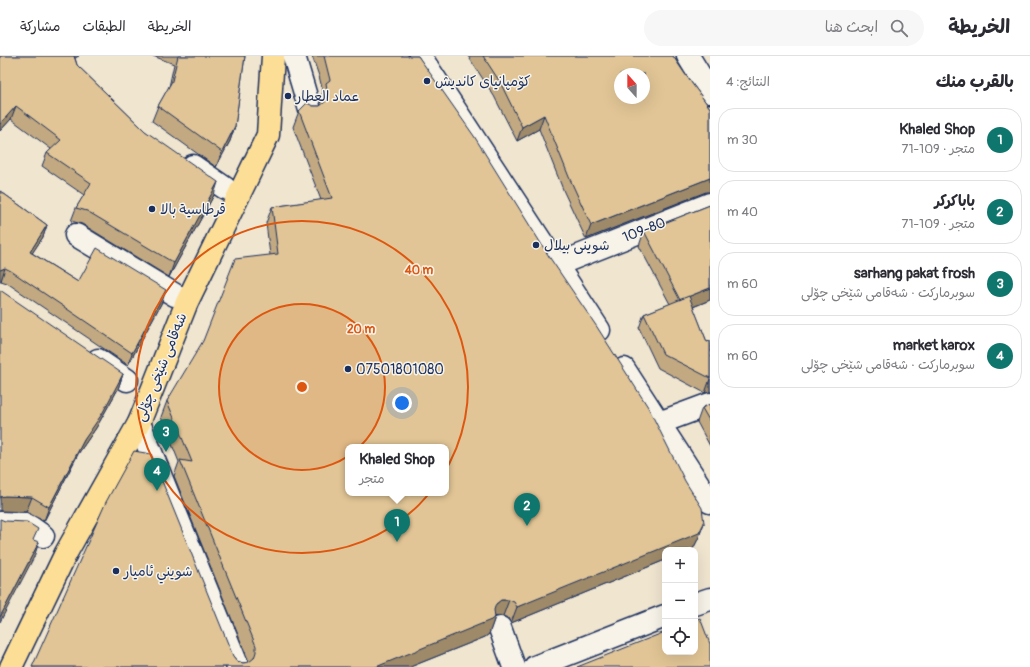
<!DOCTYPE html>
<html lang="ar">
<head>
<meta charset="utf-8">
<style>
  body { margin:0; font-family:Pangolin,"Playpen Sans Arabic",sans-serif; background:#f7f7f7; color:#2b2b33; direction:rtl }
  .controls { position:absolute; right:12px; bottom:12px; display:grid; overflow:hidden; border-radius:8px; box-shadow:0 4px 16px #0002 }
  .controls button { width:36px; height:36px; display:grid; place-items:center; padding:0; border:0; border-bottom:1px solid #e1e1e2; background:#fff; color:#2b2b33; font:20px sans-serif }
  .compass { position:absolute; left:614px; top:12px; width:36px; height:36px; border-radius:50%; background:#fff; box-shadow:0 4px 16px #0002; rotate:339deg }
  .you { position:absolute; left:402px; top:347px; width:14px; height:14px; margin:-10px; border:3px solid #fff; border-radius:50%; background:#1a73e8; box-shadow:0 0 0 6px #1a73e833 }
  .badge { display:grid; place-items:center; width:26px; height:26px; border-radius:50%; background:#0f766e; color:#fff; font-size:13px; font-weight:700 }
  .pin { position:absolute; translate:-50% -33px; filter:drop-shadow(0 1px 2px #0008) }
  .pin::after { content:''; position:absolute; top:21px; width:14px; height:12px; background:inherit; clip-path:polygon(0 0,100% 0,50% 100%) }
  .popup { position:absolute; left:345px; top:388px; width:104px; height:52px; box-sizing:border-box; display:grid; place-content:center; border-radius:8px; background:#fff; filter:drop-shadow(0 1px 3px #0005); font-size:13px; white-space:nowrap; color:#7c7c81 }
  .popup b { font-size:15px; color:#2b2b33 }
  .popup::after { content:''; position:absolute; left:50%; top:100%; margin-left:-8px; border:8px solid transparent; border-top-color:#fff }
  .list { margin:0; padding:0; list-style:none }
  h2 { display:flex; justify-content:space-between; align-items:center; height:52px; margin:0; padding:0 16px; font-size:17px }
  h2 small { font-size:13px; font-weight:400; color:#7c7c81 }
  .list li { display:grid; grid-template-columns:26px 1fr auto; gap:12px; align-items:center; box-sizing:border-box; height:64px; margin:0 8px 8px; padding:0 8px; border:1px solid #e1e1e2; border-radius:16px }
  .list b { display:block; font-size:15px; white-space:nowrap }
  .list p { margin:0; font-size:13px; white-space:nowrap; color:#7c7c81 }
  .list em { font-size:13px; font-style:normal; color:#7c7c81 }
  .icon { flex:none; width:22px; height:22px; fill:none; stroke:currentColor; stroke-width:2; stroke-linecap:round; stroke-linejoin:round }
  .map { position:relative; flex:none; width:710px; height:611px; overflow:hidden; direction:ltr }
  header { display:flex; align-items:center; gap:24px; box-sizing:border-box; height:56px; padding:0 20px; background:#fff; border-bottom:1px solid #e1e1e2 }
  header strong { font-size:19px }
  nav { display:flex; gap:22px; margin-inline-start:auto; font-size:14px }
  .search { width:280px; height:36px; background:#f7f7f7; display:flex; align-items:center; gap:10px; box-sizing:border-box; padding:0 14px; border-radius:22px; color:#7c7c81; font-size:15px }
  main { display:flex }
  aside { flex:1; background:#fff }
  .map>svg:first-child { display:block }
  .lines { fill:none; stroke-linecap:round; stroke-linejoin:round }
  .street-casing { stroke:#1b2f5e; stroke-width:25 }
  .secondary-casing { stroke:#1b2f5e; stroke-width:25 }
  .primary-casing { stroke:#1b2f5e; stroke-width:25 }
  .street { stroke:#f7f3e8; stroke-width:22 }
  .secondary { stroke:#f7f3e8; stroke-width:22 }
  .primary { stroke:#fdde96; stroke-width:22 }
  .wall { fill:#c2a981; stroke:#1b2f5e }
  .shaded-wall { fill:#9e8a69; stroke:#1b2f5e }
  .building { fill:#e1c596; stroke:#1b2f5e; fill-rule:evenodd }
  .ring { fill:none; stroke:#de5710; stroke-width:2 }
  .poi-dot { fill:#1b2f5e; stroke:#f7f3e8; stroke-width:1.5 }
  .labels { text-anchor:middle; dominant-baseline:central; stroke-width:3; stroke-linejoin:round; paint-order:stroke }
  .poi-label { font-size:14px; fill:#1b2f5e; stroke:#f7f3e8; text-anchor:start }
  .street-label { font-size:14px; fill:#1b2f5e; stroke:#f7f3e8 }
  .centre { fill:#de5710; stroke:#f7f3e8; stroke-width:2 }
  .ring-label { font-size:12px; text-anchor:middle; font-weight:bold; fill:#de5710; stroke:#f7f3e8; stroke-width:3; stroke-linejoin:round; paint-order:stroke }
</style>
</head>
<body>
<header>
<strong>الخريطة</strong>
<div class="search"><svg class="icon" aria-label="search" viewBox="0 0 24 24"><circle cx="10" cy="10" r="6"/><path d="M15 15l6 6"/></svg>ابحث هنا</div>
<nav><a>الخريطة</a><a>الطبقات</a><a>مشاركة</a></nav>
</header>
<main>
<aside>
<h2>بالقرب منك<small>النتائج: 4</small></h2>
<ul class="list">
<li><span class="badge">1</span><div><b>Khaled Shop</b><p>متجر · 109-71</p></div><em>30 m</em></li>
<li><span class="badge">2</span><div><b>باباكركر</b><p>متجر · 109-71</p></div><em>40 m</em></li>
<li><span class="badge">3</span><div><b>sarhang pakat frosh</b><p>سوبرماركت · شەقامی شێخی چۆلی</p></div><em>60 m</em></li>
<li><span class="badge">4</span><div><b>market karox</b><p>سوبرماركت · شەقامی شێخی چۆلی</p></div><em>60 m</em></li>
</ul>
</aside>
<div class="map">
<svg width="710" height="611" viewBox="0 0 710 611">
  <rect width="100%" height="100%" fill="#f0e5cf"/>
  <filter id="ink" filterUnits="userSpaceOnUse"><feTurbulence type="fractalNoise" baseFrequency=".025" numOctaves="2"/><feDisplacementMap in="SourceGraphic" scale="8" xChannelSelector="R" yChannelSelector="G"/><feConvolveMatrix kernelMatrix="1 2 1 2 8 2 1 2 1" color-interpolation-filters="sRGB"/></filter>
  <g filter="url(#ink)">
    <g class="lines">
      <!-- street casing -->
      <g class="street-casing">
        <g id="street">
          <polyline points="294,0 310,54"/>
          <polyline points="420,0 599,274"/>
          <polyline points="688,0 710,36"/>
          <polyline points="193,110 225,132"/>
          <polyline points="76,179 175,239"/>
          <polyline points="556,209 710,148"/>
          <polyline points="98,304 127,324"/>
          <polyline points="624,313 710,446"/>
          <polyline points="139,367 238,611"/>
          <polyline points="659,367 710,348"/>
          <polyline points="0,467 26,468 43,480"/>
          <polyline points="500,572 514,611"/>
        </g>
      </g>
      <!-- secondary casing -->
      <g class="secondary-casing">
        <g id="secondary">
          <polyline points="695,548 710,543"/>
          <polyline points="535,611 665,560"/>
        </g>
      </g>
      <!-- primary casing -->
      <g class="primary-casing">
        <polyline id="primary" points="11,611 66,497 139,367 187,246 268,79 273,0"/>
      </g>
      <!-- street -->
      <use href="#street" class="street"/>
      <!-- secondary -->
      <use href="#secondary" class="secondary"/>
      <!-- primary -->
      <use href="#primary" class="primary"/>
    </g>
    <!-- wall -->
    <g class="wall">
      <polygon points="0,0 79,0 75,2 77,9 145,75 214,139 169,221 82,168 71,165 76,152 84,139 42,110 47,97 51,93 11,63 0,75"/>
      <polygon points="153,0 245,0 235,70 230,85 216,111 152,65 158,50 169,31 174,8"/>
      <polygon points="312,0 418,0 704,467 698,483 693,493 665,494 665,504 511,567 508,562 503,560 495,560 495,561 489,578 485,581 410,611 32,611 233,600 237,605 243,607 249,606 174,420 179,406 161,361 167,345 270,199 266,167 272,151 321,144 293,71 299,55 313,50 320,50 321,49 320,44 323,36 319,20"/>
      <polygon points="468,0 673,0 685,18 710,52 710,136 706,136 586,183 564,136 539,73 517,85 494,40"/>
      <polygon points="0,135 47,169 43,181 32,197 78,226 162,246 128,309 7,227 1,225"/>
      <polygon points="710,149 710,244 693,251 707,286 710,285 710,336 705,337 658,312 639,272 644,258 670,248 639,190 644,175"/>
      <polygon points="123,318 118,333 96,372 78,398 44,465 26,456 0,455"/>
      <polygon points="710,348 710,390 697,366 702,352"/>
    </g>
    <!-- shaded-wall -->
    <g class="shaded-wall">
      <polygon points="16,50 11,63 0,75 0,68"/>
      <polygon points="544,59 539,73 517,85 522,71"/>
      <polygon points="235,70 230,85 216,111 222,96"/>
      <polygon points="710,122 710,136 706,136 586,183 591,169"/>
      <polygon points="218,126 214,139 169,221 174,207"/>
      <polygon points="47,169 43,181 25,208 30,196"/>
      <polygon points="5,212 1,225 0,225 0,214"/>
      <polygon points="710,232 710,244 675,258 680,244"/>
      <polygon points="166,234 162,246 128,309 132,297"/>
      <polygon points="123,318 118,333 96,372 78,398 44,465 49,451 84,384"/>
      <polygon points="710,323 710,336 705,337"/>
      <polygon points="5,440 32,441 26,456 0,455 0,441"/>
      <polygon points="704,467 698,483 693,493 690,494 665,494 665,504 511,567 517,551"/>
      <polygon points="39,486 34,501 0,566 0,561"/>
      <polygon points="501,544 509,544 503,560 495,560 490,564 495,561 489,578 485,581 410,611 376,611 496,548"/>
    </g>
    <!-- building -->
    <g class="building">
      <polygon points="0,0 74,0 77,9 145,75 218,126 174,207 87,155 76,152 91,127 47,97 61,84 16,50 0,68"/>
      <polygon points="178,0 245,0 235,70 222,96 158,50 172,25"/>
      <path d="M324,0H418L474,80L550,202L597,271L648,351L685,425L702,452L704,467L699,477L517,551L514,546L509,544H501L496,548L494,554L495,561L491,564L376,611H32L106,446L134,395L151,398L233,600L237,605L243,607L249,606L254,602L256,596V590L180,404L192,406L167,345L203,285L235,203L278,198L272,151L332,142L299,55L307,47L313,50H320L325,46L328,40L326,27L330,24ZM348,391H446V437H348Z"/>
      <path d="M483,0H673L685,18L710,52V122L591,169L569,121L544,59L522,71L500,26ZM620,18H644V42H620Z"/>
      <polygon points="0,135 47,169 30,196 78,226 97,192 166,234 132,297 11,215 5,212 0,214"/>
      <polygon points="710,149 710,232 680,244 644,175"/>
      <polygon points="0,234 123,318 102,358 84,384 49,451 32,441 5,440 0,441"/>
      <polygon points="689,240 707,286 710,285 710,322 663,298 644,258"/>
      <polygon points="710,348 710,366 702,352"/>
      <polygon points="0,463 5,465 27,466 38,473 33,484 39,486 0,561"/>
      <polygon points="700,562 710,588 710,611 577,611 665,576 665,596 695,596 695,564"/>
    </g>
  </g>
  <!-- distance rings -->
  <circle cx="302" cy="331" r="83" fill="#de5710" fill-opacity=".12"/>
  <g class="ring">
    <circle cx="302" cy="331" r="83"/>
    <circle cx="302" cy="331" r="166"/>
  </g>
  <!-- markers -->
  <g class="poi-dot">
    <circle cx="427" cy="25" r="4"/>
    <circle cx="288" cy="40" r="4"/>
    <circle cx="152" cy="153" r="4"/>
    <circle cx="536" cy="189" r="4"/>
    <circle cx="348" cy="313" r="4"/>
    <circle cx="116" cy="515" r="4"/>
  </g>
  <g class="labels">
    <!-- poi labels -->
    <g class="poi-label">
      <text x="435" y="25">کۆمپانیای کاندیش</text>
      <text x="296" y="40">عماد العطار</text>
      <text x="160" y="153">قرطاسية بالا</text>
      <text x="544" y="189">شوینی بیلال</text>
      <text x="356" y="313">07501801080</text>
      <text x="124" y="515">شويني ئامیار</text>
    </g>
    <!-- street labels -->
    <g class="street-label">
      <text transform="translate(644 174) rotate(-21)">109-80</text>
      <text transform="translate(161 311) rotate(-68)">شەقامی شێخی چۆلی</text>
    </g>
  </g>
  <circle cx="302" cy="331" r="6" class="centre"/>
  <g class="ring-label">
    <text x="419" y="218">40 m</text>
    <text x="361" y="277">20 m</text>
  </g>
</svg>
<div class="controls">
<button>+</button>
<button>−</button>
<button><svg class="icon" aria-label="locate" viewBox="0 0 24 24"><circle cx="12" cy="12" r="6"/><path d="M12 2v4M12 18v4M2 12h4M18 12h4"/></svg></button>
</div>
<svg class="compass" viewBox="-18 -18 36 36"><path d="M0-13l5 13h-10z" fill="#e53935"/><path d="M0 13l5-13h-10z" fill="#7c7c81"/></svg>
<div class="you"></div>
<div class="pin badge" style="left:397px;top:486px">1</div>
<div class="popup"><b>Khaled Shop</b>متجر</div>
<div class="pin badge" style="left:527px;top:470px">2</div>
<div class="pin badge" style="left:166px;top:396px">3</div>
<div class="pin badge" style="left:157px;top:435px">4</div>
</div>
</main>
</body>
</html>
